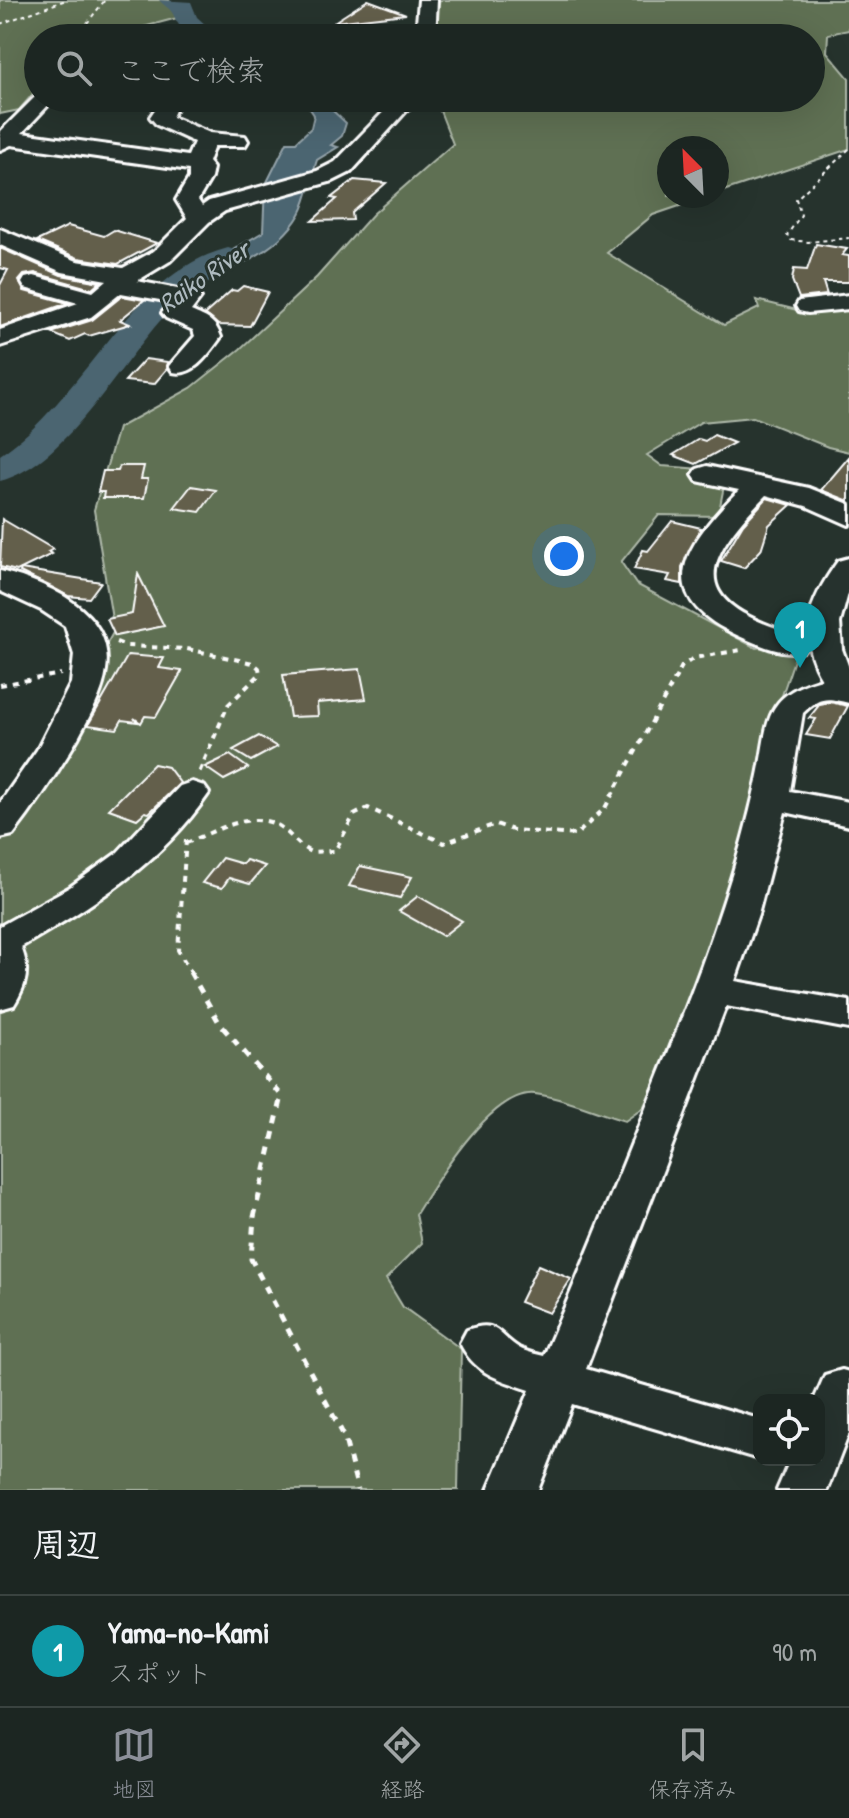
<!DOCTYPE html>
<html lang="ja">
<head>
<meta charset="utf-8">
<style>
  body { margin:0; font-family:"Patrick Hand","Klee One",sans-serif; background:#29322f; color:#f1f3f6 }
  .controls { position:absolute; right:24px; bottom:24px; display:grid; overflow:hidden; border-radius:16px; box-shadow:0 8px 32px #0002 }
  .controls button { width:72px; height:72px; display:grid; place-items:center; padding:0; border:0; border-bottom:2px solid #3a4340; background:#1c2622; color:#f1f3f6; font:40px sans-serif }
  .compass { position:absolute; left:657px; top:136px; width:72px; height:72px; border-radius:50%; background:#1c2622; box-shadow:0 8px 32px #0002; rotate:336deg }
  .you { position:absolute; left:564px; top:556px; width:28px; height:28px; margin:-20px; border:6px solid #fff; border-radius:50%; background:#1a73e8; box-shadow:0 0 0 12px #1a73e833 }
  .badge { display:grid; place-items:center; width:52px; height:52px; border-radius:50%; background:#8c9099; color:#fff; font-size:26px; font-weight:700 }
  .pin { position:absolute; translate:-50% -66px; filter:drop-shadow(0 2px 4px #0008) }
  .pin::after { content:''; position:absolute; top:42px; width:28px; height:24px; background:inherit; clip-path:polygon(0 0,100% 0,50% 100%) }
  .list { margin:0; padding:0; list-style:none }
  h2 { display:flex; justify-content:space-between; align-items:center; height:104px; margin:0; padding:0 32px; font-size:34px }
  h2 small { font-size:26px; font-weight:400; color:#a0a5a5 }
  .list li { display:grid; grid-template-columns:52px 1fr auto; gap:24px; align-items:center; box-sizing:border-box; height:112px; padding:0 32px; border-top:2px solid #3a4340 }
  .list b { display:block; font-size:30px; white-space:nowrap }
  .list p { margin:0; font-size:26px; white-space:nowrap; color:#a0a5a5 }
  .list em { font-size:26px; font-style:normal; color:#a0a5a5 }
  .icon { flex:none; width:44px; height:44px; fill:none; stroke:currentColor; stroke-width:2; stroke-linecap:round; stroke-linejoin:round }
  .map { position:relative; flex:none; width:849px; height:1490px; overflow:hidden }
  .search { position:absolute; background:#1c2622; box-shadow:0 8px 32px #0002; left:24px; right:24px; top:24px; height:88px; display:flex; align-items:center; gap:20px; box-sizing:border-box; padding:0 28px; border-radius:44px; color:#a0a5a5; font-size:30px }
  .sheet { height:216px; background:#1c2622 }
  nav { display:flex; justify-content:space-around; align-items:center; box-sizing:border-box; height:112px; border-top:2px solid #3a4340; background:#1c2622; font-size:22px; color:#a0a5a5 }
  nav a { display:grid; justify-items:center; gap:4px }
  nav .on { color:#8c9099 }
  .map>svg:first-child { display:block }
  .green { fill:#5e7053; stroke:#aeb8a9; stroke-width:2 }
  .water { fill:#4c6571; stroke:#94a3aa; stroke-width:2 }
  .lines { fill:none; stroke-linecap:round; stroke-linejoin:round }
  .river { fill:#4c6571; fill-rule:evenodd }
  .building { fill:#635e4c; stroke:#fff; stroke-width:2 }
  .minor-casing { stroke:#fff; stroke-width:6 }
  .path-far2 { stroke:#fff; stroke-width:2; stroke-dasharray:4 4; stroke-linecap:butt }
  .path-far1 { stroke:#fff; stroke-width:4; stroke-dasharray:6 6; stroke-linecap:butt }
  .path { stroke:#fff; stroke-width:5; stroke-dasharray:8 8; stroke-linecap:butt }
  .minor { fill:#26332d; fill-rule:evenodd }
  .labels { text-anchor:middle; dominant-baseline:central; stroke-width:6; stroke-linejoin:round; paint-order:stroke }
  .far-water-label { font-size:26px; font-style:italic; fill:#aebabf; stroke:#26332d }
</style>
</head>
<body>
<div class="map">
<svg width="849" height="1490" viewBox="0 0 849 1490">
  <rect width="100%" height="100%" fill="#26332d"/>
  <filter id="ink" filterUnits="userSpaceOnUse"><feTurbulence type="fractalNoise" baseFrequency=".0125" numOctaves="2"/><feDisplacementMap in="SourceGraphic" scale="16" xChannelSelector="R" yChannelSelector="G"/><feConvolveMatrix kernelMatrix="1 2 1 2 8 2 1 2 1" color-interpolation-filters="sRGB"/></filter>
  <g filter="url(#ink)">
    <!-- green -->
    <g class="green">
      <polygon points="0,0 169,0 177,18 102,38 38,38 38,88 19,110 0,114"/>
      <path d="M441,0H849V30L828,34L827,52L849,78V149L717,193V148H669V196H709L653,215L607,253L724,325L759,308L756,300L801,311L849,296V452L828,447L753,417L701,422L647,455L662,466L727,471L718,516L659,515L621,562L636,584L756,648L800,642L759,764L722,939L643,1108L625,1121C597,1113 562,1097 535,1094C492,1089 436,1182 416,1214L422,1243L386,1279L403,1307L461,1349L458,1490H0V833L114,631L94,510L118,428L191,388L240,349L317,277L373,214L453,144L435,98H811V38H432L434,9Z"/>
    </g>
    <!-- water -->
    <path class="water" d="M303,98H319L346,123L342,136L331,145L338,147L317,160C311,177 309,198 300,214C277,255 222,273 180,287L179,282L263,232L265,186L287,142H296L311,128L314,115Z"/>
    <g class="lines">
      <!-- river -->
      <g class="river">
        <path d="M159,0L191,2L197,17L220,38C195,38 184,39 173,14C170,8 163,5 159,0Z"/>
        <path d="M228,248L238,251L243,257C231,274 191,289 173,307C124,355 68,464 0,481V455C83,401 130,273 228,248Z"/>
      </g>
    </g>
    <!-- building -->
    <g class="building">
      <polygon points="368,0 406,14 334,22"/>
      <polygon points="354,180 386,183 352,213 353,220 312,221 337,199 331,198"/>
      <polygon points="68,226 104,236 114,230 157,243 118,264 78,258 37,241"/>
      <polygon points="816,244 847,249 842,255 849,256 849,282 823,282 827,295 799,298 792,280 794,269 807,270"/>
      <polygon points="0,248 61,275 100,282 92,289 35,273 24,275 19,281 24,291 68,303 0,327 0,285 8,270 0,268"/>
      <polygon points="243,286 268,292 250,326 218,325 205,314 232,290 237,291"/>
      <polygon points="122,296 144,300 120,320 130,324 89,336 85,334 70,341 51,333 92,320"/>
      <polygon points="145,359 168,362 167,369 154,384 125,381"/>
      <polygon points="714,435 734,443 696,464 673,455 699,439 705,441"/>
      <polygon points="849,457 849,501 821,490"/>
      <polygon points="120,466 144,466 141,479 148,479 144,498 103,498 104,492 98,492 103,471 118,471"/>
      <polygon points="191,486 216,490 200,512 174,508"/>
      <polygon points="767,498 791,505 769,525 761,550 744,568 721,561 743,524"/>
      <polygon points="2,519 53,549 48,552 52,554 17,571 0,567"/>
      <polygon points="672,521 701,528 682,567 682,584 667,581 670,575 634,569 643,550 648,551"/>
      <polygon points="21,569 101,582 89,598 68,596 20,572"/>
      <polygon points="138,574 164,626 115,636 107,619 132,614"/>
      <polygon points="128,655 164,658 159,668 182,671 156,717 145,716 141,723 134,718 137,722 122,720 117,729 88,725"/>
      <polygon points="360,669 366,699 317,703 318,716 290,717 283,675"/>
      <polygon points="830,702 848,706 830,739 806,735 816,719 809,718 820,704"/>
      <polygon points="259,736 277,747 251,761 233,750"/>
      <polygon points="230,755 248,768 224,780 205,767"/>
      <polygon points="154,764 168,767 180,783 149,813 145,812 137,819 109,809"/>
      <polygon points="222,858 243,864 246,860 265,866 250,884 229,878 222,888 202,883"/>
      <polygon points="360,866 412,877 400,898 349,886"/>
      <polygon points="418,896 462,921 443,936 399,911"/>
      <polygon points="538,1265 571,1279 549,1313 520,1302"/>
    </g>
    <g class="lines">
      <!-- minor casing -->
      <g class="minor-casing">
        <g id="minor">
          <polygon points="419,0 437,0 435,38 360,38 353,33 363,27 416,35"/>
          <path d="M38,94V98H55L22,133L188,156L194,142L157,125L150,117L160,102L167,100L177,106L172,117L210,133L245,136L248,141L245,146H214L208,162L213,168L211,178L198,200L202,206L209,201L317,171L335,162L397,98H418L351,172L333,181L225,211L209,222L170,261L137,281L198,293L201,298L191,311C207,318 215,320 221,337C209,353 194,377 173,372L169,366L195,336L193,330L166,318L162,313L171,302L121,293L91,317L0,346V330L78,303L25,288L22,283L25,278L34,276L93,292L107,280L62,272L0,245V229L77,261L123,268L154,251L187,218L176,200L189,178V170L11,145L0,150V132Z"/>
          <polygon points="849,295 849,309 808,313 799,311 796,306 799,301"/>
          <path d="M707,466L809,488L849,504V525L806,506L766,495C687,574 699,606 803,637L808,644L803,651C782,656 758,644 739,636C648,595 686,544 739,490L697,481L693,475L697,469Z"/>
          <path d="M849,558V590L840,623L842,649L849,668V703C828,698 821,695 803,713L790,791L849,802V826L785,812L758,915L735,981L849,1001V1029L726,1006L586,1369L759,1419V1459L572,1404L538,1490H488L530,1390C499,1379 476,1375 460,1343L467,1330C498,1319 496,1334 519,1348C526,1352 536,1354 544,1356C580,1272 614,1188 648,1103C691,997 733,891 757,780C769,727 760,695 822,679C795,634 810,600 838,561Z"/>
          <path d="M0,571C46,582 115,612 106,670C103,694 89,717 78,738C58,772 37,804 13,835L0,838V803L37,750L71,683L74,655L65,626L41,610L0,591Z"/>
          <path d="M192,782L204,786L209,793C160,865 94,904 21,947C30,970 27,984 14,1005L0,1009V926L70,887L117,853L180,786Z"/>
          <polygon points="842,1370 849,1372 849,1433 827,1490 777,1490 790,1460 819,1460 819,1400 814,1400 825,1375"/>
        </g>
      </g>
      <!-- path-far2 -->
      <g class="path-far2">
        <polyline points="0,24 66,0"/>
        <polyline points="82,38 84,27 105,0"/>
        <polyline points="849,149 796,199 801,215 787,235 791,240 808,242 849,238"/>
      </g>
      <!-- path-far1 -->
      <g class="path-far1">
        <polyline points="116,642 127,646 187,649 253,663 259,668 260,674 228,705 199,773"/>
        <polyline points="0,685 61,674"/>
        <polyline points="186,840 178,950 192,974"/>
        <path d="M186,843C212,833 249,810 277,825C290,832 297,846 311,852L335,851L354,815L368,808L444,843L496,824L513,830L576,835L605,808L682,666L694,658L741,650"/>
      </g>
      <!-- path -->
      <polyline class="path" points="190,972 220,1024 282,1096 254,1217 251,1259 344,1436 358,1490"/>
      <!-- minor -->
      <use href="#minor" class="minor"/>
    </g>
  </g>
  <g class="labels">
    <!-- far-water labels -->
    <g class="far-water-label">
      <text transform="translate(204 276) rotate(-35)">Raiko River</text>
    </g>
  </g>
</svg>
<div class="controls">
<button><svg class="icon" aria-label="locate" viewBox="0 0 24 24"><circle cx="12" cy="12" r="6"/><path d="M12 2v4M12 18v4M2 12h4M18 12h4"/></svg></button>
</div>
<svg class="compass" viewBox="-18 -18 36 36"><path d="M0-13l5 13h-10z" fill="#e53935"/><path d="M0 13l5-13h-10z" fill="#a0a5a5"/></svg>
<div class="you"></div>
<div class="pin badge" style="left:800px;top:668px;background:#0f9aa8">1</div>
<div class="search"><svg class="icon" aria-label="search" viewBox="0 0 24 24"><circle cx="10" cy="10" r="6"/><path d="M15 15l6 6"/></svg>ここで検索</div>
</div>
<section class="sheet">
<h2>周辺<small></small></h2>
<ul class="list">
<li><span class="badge" style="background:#0f9aa8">1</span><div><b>Yama-no-Kami</b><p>スポット</p></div><em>90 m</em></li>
</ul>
</section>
<nav>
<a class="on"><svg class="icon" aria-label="map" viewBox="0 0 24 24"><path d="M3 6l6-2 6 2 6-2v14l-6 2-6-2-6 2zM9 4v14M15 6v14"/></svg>地図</a>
<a><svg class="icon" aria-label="directions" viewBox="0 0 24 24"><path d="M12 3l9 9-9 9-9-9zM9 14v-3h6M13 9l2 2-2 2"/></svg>経路</a>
<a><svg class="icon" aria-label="saved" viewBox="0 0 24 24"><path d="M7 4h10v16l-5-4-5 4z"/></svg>保存済み</a>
</nav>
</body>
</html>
